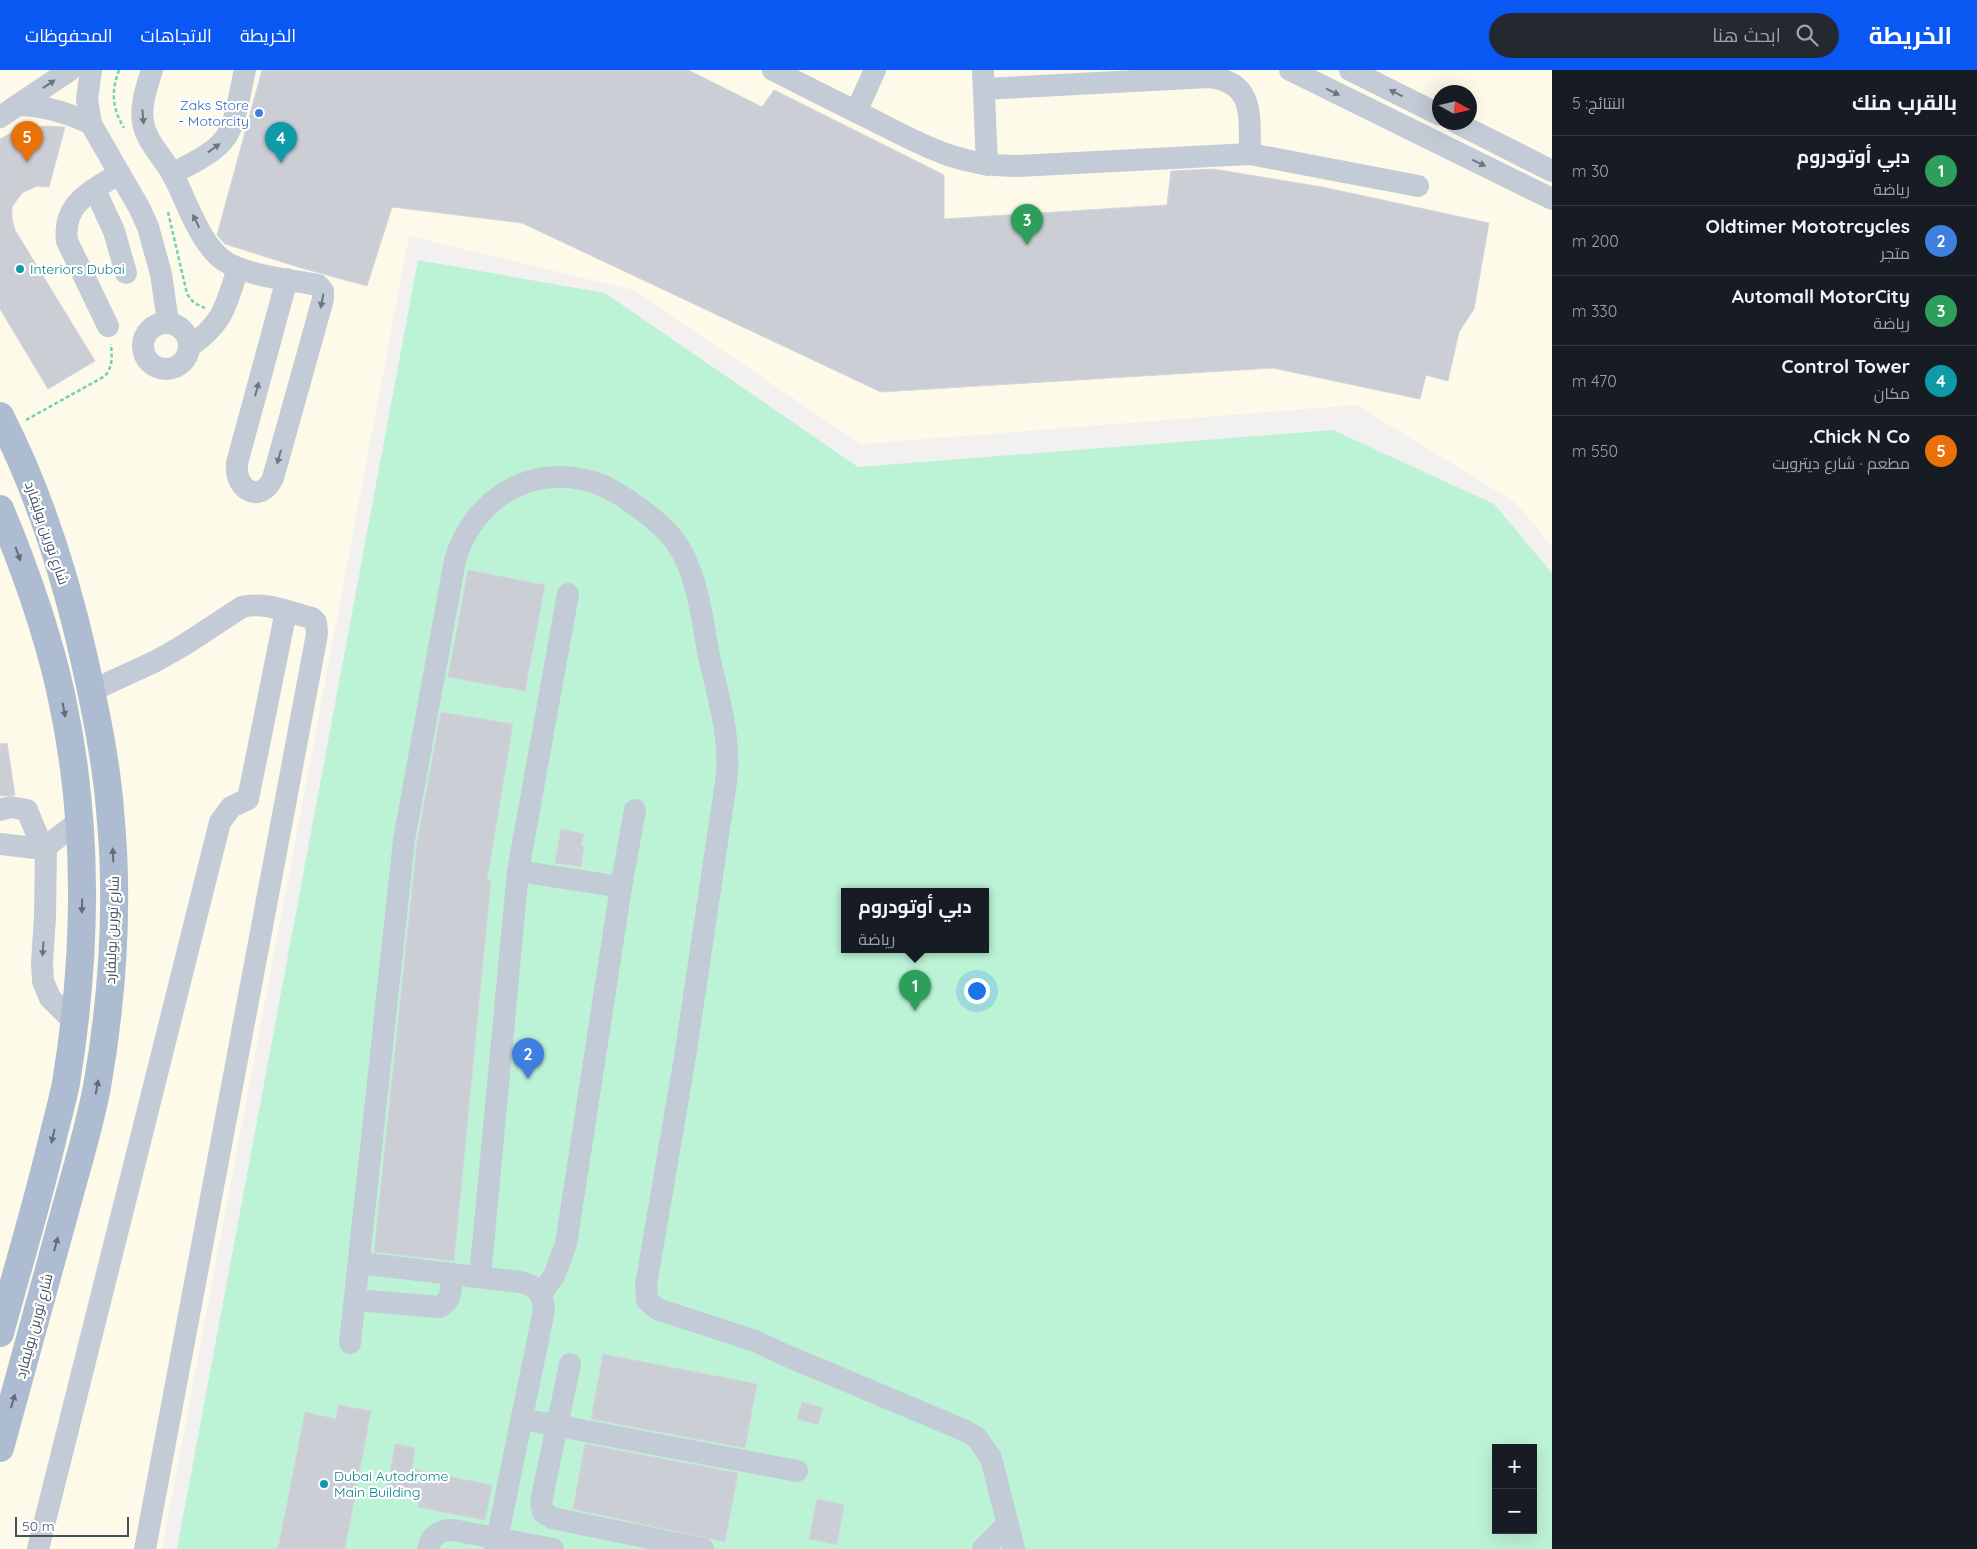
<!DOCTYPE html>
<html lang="ar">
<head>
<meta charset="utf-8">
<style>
  body { margin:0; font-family:Quicksand,Cairo,sans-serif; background:#242831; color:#f1f3f6; direction:rtl }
  .controls { position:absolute; right:15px; bottom:15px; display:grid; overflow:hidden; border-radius:0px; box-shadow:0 5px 20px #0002 }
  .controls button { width:45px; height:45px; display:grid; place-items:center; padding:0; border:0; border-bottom:1px solid #363941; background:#171b24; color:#f1f3f6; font:25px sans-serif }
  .compass { position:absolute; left:1432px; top:15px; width:45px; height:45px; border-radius:50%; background:#171b24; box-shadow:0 5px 20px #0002; rotate:98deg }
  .scale { position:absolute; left:15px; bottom:12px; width:114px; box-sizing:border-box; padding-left:5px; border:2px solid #46515f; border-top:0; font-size:14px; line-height:18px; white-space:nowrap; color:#46515f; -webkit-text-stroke:4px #fff; paint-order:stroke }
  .you { position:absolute; left:976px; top:920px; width:18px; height:18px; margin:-12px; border:4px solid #fff; border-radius:50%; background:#1a73e8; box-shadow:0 0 0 8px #1a73e833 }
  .badge { display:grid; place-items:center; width:32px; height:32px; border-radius:50%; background:#0a58f3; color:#fff; font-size:16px; font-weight:700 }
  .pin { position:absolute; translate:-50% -41px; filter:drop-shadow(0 1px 2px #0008) }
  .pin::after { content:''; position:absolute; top:26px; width:18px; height:15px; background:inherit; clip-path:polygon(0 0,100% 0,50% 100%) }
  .popup { position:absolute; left:841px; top:818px; width:148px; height:65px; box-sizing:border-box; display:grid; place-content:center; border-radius:0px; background:#171b24; filter:drop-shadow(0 1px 4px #0005); font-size:16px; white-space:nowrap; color:#9ea1a6 }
  .popup b { font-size:19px; color:#f1f3f6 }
  .popup::after { content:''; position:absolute; left:50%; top:100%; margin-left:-10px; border:10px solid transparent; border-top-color:#171b24 }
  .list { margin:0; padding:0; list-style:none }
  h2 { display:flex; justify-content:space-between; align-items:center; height:65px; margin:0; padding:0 20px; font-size:21px }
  h2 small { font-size:16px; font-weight:400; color:#9ea1a6 }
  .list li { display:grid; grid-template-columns:32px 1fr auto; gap:15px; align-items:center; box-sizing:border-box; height:70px; padding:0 20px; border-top:1px solid #363941 }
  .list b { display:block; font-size:19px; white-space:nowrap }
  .list p { margin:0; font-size:16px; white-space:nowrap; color:#9ea1a6 }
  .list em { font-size:16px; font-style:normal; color:#9ea1a6 }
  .icon { flex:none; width:28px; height:28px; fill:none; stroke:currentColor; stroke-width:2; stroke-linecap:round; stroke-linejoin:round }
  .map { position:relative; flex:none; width:1552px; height:1479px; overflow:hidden; direction:ltr }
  header { display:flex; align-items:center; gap:30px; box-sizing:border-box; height:70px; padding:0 25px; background:#0a58f3; color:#fff }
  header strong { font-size:24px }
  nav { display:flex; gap:28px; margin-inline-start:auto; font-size:18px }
  .search { width:350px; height:45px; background:#242831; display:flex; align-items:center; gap:12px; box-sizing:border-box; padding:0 18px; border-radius:28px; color:#9ea1a6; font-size:19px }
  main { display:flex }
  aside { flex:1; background:#171b24 }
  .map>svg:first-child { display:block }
  .commercial { fill:#fefae9; fill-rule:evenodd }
  .green { fill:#bcf3d7; fill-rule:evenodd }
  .building { fill:#ccced6; stroke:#d4d5dc }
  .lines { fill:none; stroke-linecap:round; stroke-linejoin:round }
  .path { stroke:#71d4ad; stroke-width:2.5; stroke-dasharray:4 2.5; stroke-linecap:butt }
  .minor { stroke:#c3cbd6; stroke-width:22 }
  .major { stroke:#aebcd1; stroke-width:28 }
  .oneway { fill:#6c7683 }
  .oneway2 { fill:#606c7c }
  .shop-dot { fill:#3f7fe0; stroke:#fff; stroke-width:2 }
  .culture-dot { fill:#0f9aa8; stroke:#fff; stroke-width:2 }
  .labels { text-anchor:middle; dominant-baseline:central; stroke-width:4.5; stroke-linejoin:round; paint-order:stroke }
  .shop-label { font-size:14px; fill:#366cbe; stroke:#fff; text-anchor:end }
  .culture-label { font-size:14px; fill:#0d838f; stroke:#fff; text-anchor:start }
  .street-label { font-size:14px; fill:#46515f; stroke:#fff }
</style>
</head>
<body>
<header>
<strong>الخريطة</strong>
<div class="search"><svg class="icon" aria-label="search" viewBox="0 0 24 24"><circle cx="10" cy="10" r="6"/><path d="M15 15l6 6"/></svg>ابحث هنا</div>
<nav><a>الخريطة</a><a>الاتجاهات</a><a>المحفوظات</a></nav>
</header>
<main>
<aside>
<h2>بالقرب منك<small>النتائج: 5</small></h2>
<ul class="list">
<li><span class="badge" style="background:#2e9e5b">1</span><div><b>دبي أوتودروم</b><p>رياضة</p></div><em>30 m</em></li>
<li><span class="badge" style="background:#3f7fe0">2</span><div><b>Oldtimer Mototrcycles</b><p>متجر</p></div><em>200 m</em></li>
<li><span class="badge" style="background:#2e9e5b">3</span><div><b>Automall MotorCity</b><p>رياضة</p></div><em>330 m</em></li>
<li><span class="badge" style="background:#0f9aa8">4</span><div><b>Control Tower</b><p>مكان</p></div><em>470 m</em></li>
<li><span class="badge" style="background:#e8710a">5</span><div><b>Chick N Co.</b><p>مطعم · شارع ديترويت</p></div><em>550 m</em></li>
</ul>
</aside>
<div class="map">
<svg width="1552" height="1479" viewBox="0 0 1552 1479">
  <rect width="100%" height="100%" fill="#f3f0f0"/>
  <!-- commercial -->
  <path class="commercial" d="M0,0H1552V477L1516,433L1357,335L861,374L633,220L409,166L162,1479H0ZM1440,22H1470V52H1440Z"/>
  <!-- green -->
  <path class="green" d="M418,190L605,223L858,397L1333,360L1494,434L1552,503V1479H177ZM845,822H985V880H845ZM1496,1378H1533V1460H1496Z"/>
  <!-- building -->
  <g class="building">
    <polygon points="262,0 688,0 762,37 774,20 944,105 944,149 1167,135 1171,101 1213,99 1322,117 1489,153 1474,239 1459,262 1448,311 1426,305 1420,329 1273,298 881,322 522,153 392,137 367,216 298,197 225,174 217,165"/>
    <polygon points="44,56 65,57 49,117 37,116 22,123 12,137 12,149 15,160 95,291 48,319 0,239 0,69 13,62"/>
    <polygon points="468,500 545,515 525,621 448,607"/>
    <polygon points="441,642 513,654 487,810 491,810 454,1191 374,1182 417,772"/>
    <polygon points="7,673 15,725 0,726 0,674"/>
    <polygon points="561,759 584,764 581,776 584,776 581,797 555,793"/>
    <polygon points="603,1284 757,1314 745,1378 591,1349"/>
    <polygon points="802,1332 823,1338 818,1355 797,1349"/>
    <polygon points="338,1335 371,1341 345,1479 278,1479 305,1342 336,1349"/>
    <polygon points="395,1374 415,1378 412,1399 492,1415 485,1450 418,1437 420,1427 387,1420"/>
    <polygon points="585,1374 738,1403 725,1472 573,1439"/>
    <polygon points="817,1429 844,1435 837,1475 809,1469"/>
  </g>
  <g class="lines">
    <!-- path -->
    <g class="path">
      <path d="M119,0C111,22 112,38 124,58"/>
      <polyline points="168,142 187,224 194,233 205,238"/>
      <path d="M26,350L105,306C113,296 112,287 111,274"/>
    </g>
    <!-- minor -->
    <g class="minor">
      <polyline points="91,0 87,29 91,54 140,139 148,157 161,204 168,252"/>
      <path d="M152,0C147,16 140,35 143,52C146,72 164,88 173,105C187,131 200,176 226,192C248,206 292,210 318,215L323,221V229L273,408C261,434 234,421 237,393L287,209"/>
      <path d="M773,0C805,16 838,33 871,49C922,75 959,97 1018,96L1250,84L1418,116"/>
      <polyline points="983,0 987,95"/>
      <polyline points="1290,0 1552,129"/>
      <polyline points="1350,0 1440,45"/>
      <path d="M984,19L1209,7C1256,12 1249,48 1250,84"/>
      <path d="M18,35C45,36 67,42 91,54"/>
      <polyline points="856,42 875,0"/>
      <polyline points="0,47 70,0"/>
      <polyline points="1455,52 1552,101"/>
      <path d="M172,104C190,94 214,84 226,67C237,50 240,20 245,0"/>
      <polyline points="95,120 114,161 126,203"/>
      <circle cx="166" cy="276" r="23"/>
      <path d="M108,256L67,171C62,132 92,122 119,103"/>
      <path d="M189,277C223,254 226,236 238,198"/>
      <path d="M91,621L156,591L184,575L242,537C265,531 290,543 312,548L316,552L317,564L145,1479"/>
      <polyline points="0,740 10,737 27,740 43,779"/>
      <polyline points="0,774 43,779 78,752"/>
      <polyline points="46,778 45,846 42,893 43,911 50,928 74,952"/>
      <polyline points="518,801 621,817"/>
      <path d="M359,1193L520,1212C536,1215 543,1224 544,1240L495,1479"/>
      <polyline points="480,1207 518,801 568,524"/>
      <polyline points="541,1224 554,1206 566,1174 621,817 635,740"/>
      <path d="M355,1230L440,1237C453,1229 451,1217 452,1204"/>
      <path d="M350,1273L404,770L455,490C474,429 530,393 593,412C610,417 625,428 639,438C653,448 667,459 677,474C698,506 702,549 709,586C718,627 732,670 726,712L685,987L646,1215L647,1230L657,1239L755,1271L785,1285L966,1361L977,1368L991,1388L1014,1479"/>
      <polyline points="570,1294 541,1432 543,1442 552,1448 703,1479"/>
      <polyline points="522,1349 797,1401"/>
      <polyline points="38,1479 220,752 231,737 248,729 286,541"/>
      <path d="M428,1479C431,1465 439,1460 453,1460L553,1479"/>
      <polyline points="983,1479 1008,1454"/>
    </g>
    <!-- major -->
    <g class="major">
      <path d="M0,346C39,422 65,504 84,588C95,638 106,689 110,740C119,832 113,925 97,1017C89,1059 76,1100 65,1141C44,1220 22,1299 0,1378"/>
      <path d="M0,439C25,499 47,560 61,624C89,751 87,885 66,1013C62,1033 56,1054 51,1075C36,1138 17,1200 0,1263"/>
    </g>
  </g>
  <!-- one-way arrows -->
  <defs><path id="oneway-solid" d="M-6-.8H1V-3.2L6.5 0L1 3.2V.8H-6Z" transform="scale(1.25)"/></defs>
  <g class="oneway">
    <use href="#oneway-solid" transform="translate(49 14) rotate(-34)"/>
    <use href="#oneway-solid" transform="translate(1333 22) rotate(26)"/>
    <use href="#oneway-solid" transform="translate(1396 23) rotate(-153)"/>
    <use href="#oneway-solid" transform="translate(143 47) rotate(85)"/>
    <use href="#oneway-solid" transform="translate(214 78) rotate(-36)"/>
    <use href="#oneway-solid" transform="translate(1479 93) rotate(26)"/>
    <use href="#oneway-solid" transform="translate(196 151) rotate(-116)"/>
    <use href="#oneway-solid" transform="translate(322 231) rotate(101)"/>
    <use href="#oneway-solid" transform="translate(257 319) rotate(-75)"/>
    <use href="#oneway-solid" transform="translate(279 387) rotate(105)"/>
    <use href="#oneway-solid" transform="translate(43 879) rotate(94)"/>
  </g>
  <g class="oneway2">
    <use href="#oneway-solid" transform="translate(18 484) rotate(70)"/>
    <use href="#oneway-solid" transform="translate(64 640) rotate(79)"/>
    <use href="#oneway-solid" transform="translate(113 785) rotate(-93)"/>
    <use href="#oneway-solid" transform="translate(82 836) rotate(91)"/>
    <use href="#oneway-solid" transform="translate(97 1017) rotate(-79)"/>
    <use href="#oneway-solid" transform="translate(53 1066) rotate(103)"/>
    <use href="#oneway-solid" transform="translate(56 1174) rotate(-75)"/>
    <use href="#oneway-solid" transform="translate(13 1331) rotate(-74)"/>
  </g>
  <!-- markers -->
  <circle class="shop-dot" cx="259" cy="43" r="5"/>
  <g class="culture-dot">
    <circle cx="20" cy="199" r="5"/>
    <circle cx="324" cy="1414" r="5"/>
  </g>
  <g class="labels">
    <!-- shop labels -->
    <g class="shop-label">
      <text x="249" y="35">Zaks Store<tspan x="249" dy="16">- Motorcity</tspan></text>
    </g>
    <!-- culture labels -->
    <g class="culture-label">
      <text x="30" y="199">Interiors Dubai</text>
      <text x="334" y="1406">Dubai Autodrome<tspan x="334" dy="16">Main Building</tspan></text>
    </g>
    <!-- street labels -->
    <g class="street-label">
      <text transform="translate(47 463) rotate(71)">شارع تورين بوليفارد</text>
      <text transform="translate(112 860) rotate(-88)">شارع تورين بوليفارد</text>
      <text transform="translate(34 1256) rotate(-75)">شارع تورين بوليفارد</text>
    </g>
  </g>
</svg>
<div class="controls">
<button>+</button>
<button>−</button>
</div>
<svg class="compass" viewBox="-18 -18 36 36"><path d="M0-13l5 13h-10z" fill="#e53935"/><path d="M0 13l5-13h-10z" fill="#9ea1a6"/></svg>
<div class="scale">50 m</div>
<div class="you"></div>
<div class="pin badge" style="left:915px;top:941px;background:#2e9e5b">1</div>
<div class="popup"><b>دبي أوتودروم</b>رياضة</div>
<div class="pin badge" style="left:528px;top:1009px;background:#3f7fe0">2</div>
<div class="pin badge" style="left:1027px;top:175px;background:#2e9e5b">3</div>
<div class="pin badge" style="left:281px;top:93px;background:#0f9aa8">4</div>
<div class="pin badge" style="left:27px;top:92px;background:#e8710a">5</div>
</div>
</main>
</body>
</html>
